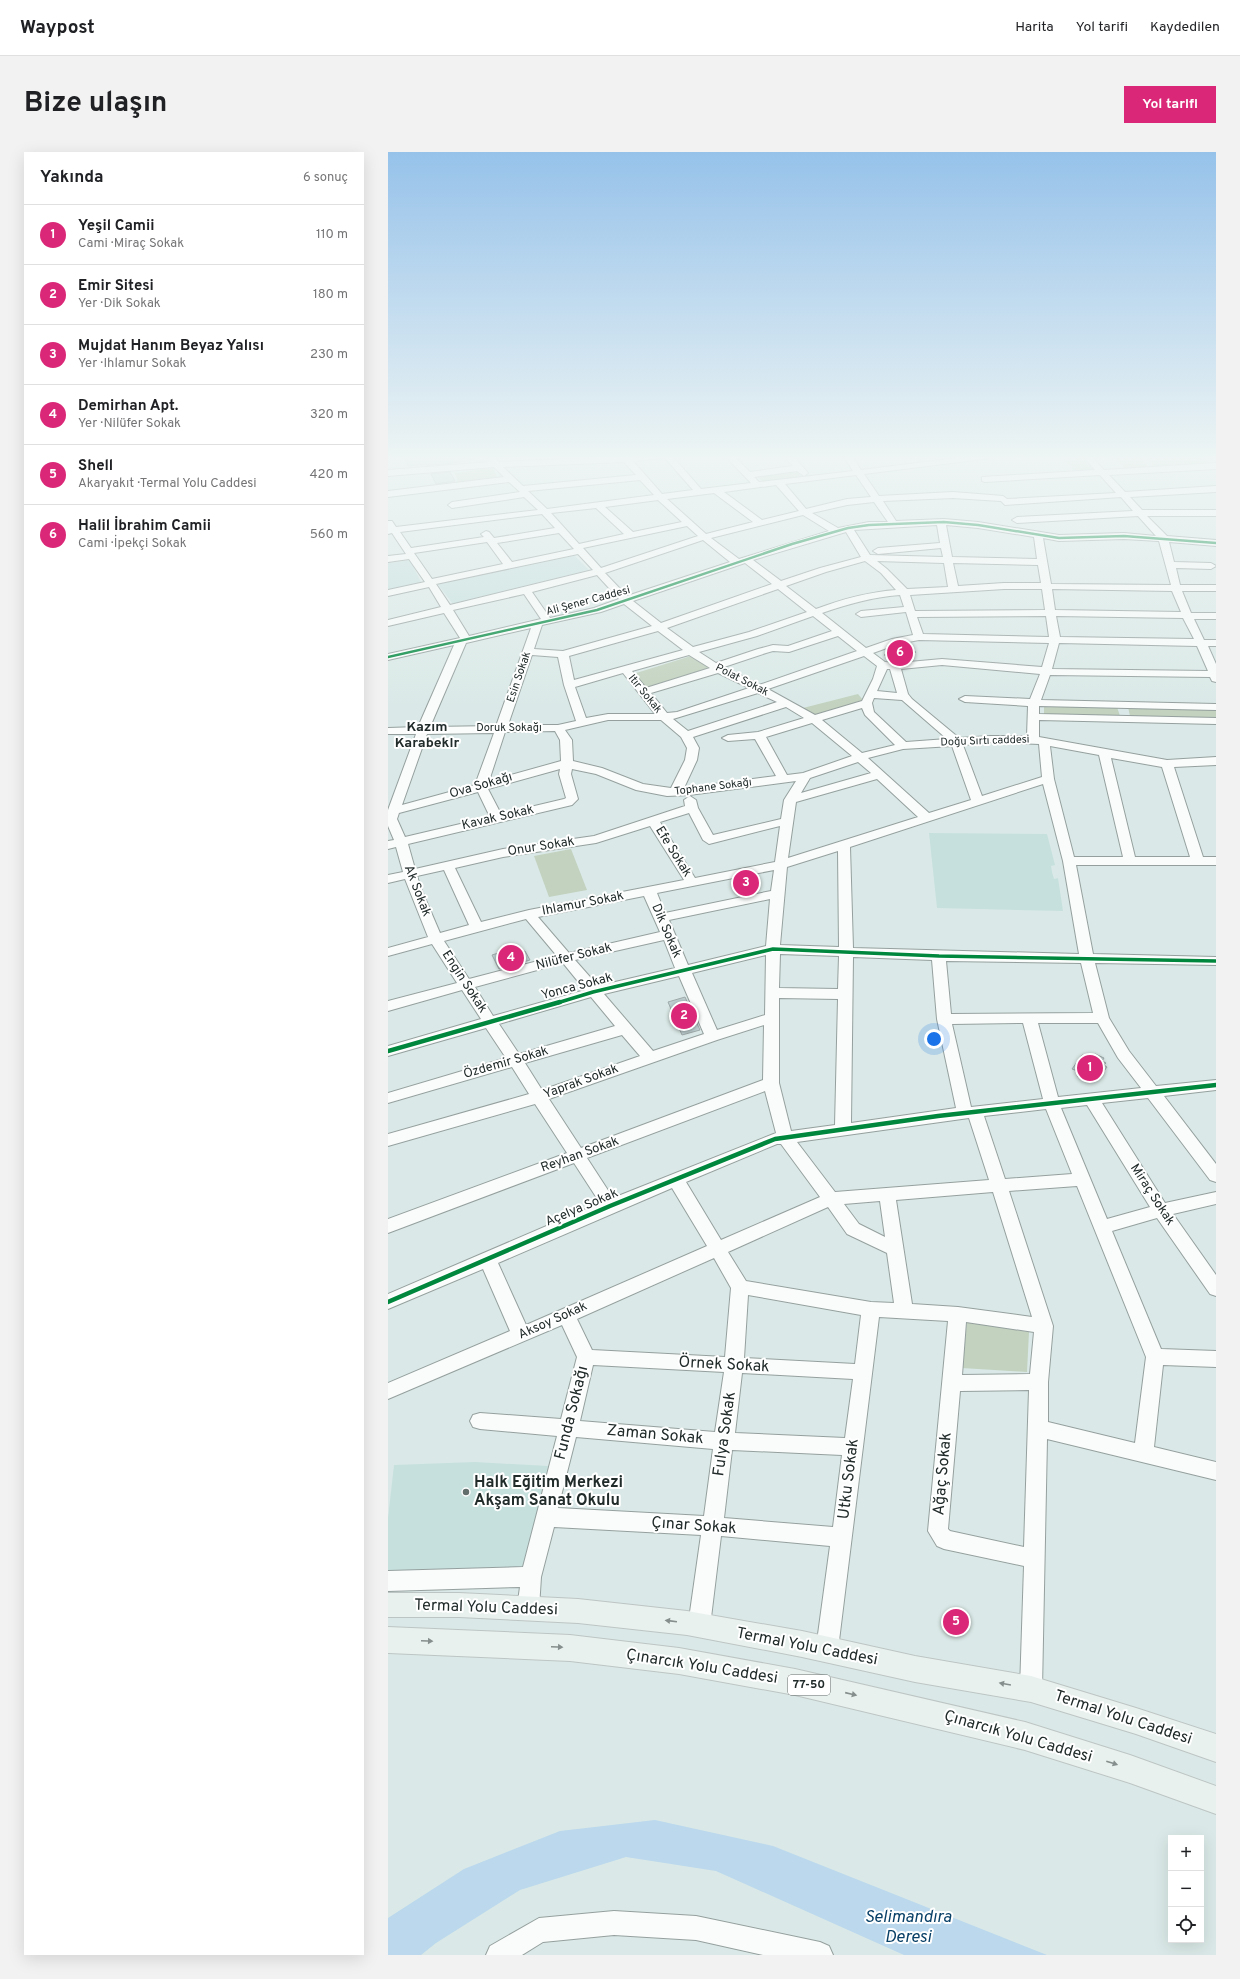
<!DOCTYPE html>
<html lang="tr">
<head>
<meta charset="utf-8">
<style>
  body { margin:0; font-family:Overpass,sans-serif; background:#f2f2f2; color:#202124 }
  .controls { position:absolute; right:12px; bottom:12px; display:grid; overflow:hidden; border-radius:0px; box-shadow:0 4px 16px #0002 }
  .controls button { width:36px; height:36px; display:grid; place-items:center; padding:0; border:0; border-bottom:1px solid #e0e0e0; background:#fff; color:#202124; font:20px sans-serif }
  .you { position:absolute; left:546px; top:887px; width:14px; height:14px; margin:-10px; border:3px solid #fff; border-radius:50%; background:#1a73e8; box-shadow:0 0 0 6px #1a73e833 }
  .badge { display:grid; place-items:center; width:26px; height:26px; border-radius:50%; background:#db2777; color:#fff; font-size:13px; font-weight:700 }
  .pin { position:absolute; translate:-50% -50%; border:2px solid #fff; box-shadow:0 1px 4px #0006 }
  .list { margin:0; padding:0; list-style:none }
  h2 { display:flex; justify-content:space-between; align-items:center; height:52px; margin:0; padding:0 16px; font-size:17px }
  h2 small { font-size:13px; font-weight:400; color:#757577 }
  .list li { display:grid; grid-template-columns:26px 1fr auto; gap:12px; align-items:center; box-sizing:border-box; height:60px; padding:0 16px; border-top:1px solid #e0e0e0 }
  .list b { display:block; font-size:15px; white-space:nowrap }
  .list p { margin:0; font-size:13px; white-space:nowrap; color:#757577 }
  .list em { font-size:13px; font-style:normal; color:#757577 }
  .icon { flex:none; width:22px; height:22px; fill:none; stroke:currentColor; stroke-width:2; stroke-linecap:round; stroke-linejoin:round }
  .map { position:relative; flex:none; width:828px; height:1803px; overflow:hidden; border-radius:0px }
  header { display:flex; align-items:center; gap:24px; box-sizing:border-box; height:56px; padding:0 20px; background:#fff; border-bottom:1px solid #e0e0e0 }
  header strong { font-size:19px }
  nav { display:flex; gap:22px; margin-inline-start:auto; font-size:14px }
  .intro { display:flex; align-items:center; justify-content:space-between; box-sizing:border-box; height:96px; padding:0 24px }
  h1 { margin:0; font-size:28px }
  .button { padding:10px 18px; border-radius:0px; background:#db2777; color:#fff; font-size:14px; font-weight:700 }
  main { display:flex; gap:24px; padding:0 24px }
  aside { flex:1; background:#fff; border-radius:0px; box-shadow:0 4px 16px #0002 }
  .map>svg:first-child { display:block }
  .built { fill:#c6e0de }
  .green { fill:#c2d2bf }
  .water { fill:#bbd8ed }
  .building { fill:#c0d1d3; stroke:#a0abab }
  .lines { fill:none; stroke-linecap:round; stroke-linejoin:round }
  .minor-casing { stroke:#95a09e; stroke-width:2 }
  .major-casing { stroke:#bdc5c4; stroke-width:2 }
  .minor { fill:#f9fcfb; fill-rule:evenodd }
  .major { fill:#e9f1ee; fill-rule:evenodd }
  .cycleway-far2-casing { stroke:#fff; stroke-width:4 }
  .cycleway-far1-casing { stroke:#fff; stroke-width:5.5 }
  .cycleway-casing { stroke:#fff; stroke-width:7 }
  .cycleway-far2 { stroke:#00873e; stroke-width:2.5 }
  .cycleway-far1 { stroke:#00873e; stroke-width:3.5 }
  .cycleway { stroke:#00873e; stroke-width:4.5 }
  .oneway { fill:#858e8c }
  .poi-dot { fill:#626e6c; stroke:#fff; stroke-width:1.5 }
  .labels { text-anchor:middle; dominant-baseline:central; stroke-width:4; stroke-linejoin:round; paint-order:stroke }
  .far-street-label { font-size:11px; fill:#212b2a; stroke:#fff }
  .shield { fill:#fff; stroke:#646b6a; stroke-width:1 }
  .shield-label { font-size:12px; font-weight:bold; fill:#212b2a }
  .street-label { font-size:13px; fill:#212b2a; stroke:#fff }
  .far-district-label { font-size:14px; font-weight:bold; fill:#212b2a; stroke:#fff }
  .near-street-label { font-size:16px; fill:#212b2a; stroke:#fff }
  .near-poi-label { font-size:16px; font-weight:bold; fill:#212b2a; stroke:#fff; text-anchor:start }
  .near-water-label { font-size:17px; font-style:italic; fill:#073f66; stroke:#fff }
</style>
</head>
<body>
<header>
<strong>Waypost</strong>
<nav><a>Harita</a><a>Yol tarifi</a><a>Kaydedilen</a></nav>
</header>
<div class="intro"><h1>Bize ulaşın</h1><a class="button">Yol tarifi</a></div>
<main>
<aside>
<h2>Yakında<small>6 sonuç</small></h2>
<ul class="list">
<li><span class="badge">1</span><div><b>Yeşil Camii</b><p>Cami · Miraç Sokak</p></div><em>110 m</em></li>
<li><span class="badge">2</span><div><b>Emir Sitesi</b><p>Yer · Dik Sokak</p></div><em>180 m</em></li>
<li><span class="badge">3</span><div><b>Mujdat Hanım Beyaz Yalısı</b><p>Yer · Ihlamur Sokak</p></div><em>230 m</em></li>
<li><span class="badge">4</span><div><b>Demirhan Apt.</b><p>Yer · Nilüfer Sokak</p></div><em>320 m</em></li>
<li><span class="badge">5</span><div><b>Shell</b><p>Akaryakıt · Termal Yolu Caddesi</p></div><em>420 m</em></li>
<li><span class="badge">6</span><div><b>Halil İbrahim Camii</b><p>Cami · İpekçi Sokak</p></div><em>560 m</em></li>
</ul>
</aside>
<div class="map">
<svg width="828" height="1803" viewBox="0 0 828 1803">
  <rect width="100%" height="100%" fill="#dae9e7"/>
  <!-- built -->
  <g class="built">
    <polygon points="186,403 202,419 185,425 65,452 48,430"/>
    <polygon points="22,408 34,432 0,438 0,411"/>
    <polygon points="541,681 659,682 667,713 663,714 664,720 666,727 670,726 675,759 549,756"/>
    <polygon points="87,1310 160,1314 135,1418 0,1418 0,1366 6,1313"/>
  </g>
  <!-- green -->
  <g class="green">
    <polygon points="672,303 694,303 708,319 688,320"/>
    <polygon points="723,303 748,303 761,315 737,317"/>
    <polygon points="772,303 813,303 821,310 767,315 755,304"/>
    <polygon points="105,316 109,325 70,330 67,321"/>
    <polygon points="408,319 414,324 375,330 369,324"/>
    <polygon points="303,504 323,517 259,536 256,535 245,522"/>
    <polygon points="470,542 475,548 472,550 427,564 415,556"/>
    <polygon points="656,554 729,555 732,564 656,562"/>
    <polygon points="740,555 828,557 828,566 742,564"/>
    <polygon points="183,697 199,738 161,745 146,704"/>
    <polygon points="579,1170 641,1180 639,1220 574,1216"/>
  </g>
  <!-- water -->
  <polygon class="water" points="267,1668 385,1694 659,1803 516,1803 328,1719 238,1705 132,1738 48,1791 33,1803 0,1803 0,1766 76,1717 172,1679"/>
  <!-- building -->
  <g class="building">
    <polygon points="34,303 87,303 87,307 58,312 39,313 38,312 20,314 16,305"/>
    <polygon points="62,320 67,329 48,332 43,322"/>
    <polygon points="511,494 528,500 514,509 496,503"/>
    <polygon points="367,725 371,732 349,737 345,730"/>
    <polygon points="117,799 119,804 137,799 142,808 111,817 104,803"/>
    <polygon points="297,845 312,878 294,883 280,850"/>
    <polygon points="700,902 705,904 707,902 716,906 714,909 718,911 716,913 719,915 710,927 702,924 699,928 689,924 692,920 684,917 694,903 698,904"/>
  </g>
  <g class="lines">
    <!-- minor casing -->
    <g class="minor-casing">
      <g id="minor">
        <path d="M98,303H106L110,310L232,305L231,303H291L286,306L313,337L363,331L336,303H345L362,320L405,314L395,303H404L420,321L416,324L409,319L366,325L371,330L465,319L455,303H463L473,318L592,303H615L611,305L476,322L491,344L565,340L615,344L619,347L728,341L712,323L597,330L594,329V325L707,318L694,303H702L716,318L828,311V317L721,323L737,340L828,334V340L742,345L754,358H828V364H759L779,384L828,388V394L781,390L786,410L823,411L828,414L823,417L788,416L792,433H828V439H794L803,461H828V467H806L816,488H828V494H820L828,512V530L824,529L822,525L662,523L653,548L828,552V558L651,554V562L828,566V572L651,568V585L779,608L828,605V613L786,615L815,705H828V713H688L705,802L828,805V813L707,811L721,866L741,899L768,934L828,928V938L776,944L828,1012V1030L822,1028L760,946L714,951L777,1051L828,1040V1052L785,1062L828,1123V1144L822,1142L769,1066L724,1079L773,1197L828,1199V1215L775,1213L766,1295L828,1310V1328L659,1287L654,1537L651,1545L643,1548L635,1545L632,1537L636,1414L556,1397L549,1394L540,1379L560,1169L491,1165L450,1497L447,1505L439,1508L431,1505L428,1497L442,1394L333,1384L322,1474L319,1481L311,1484L303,1481L300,1474L313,1383L166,1375L153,1425L151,1456L148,1463L140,1466L132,1463L129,1456L132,1435L0,1439V1419L135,1415L169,1284L92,1277L85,1275L82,1269L85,1263L92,1261L173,1267L189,1205L174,1173L0,1247V1231L122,1179L95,1117L0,1157V1142L212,1051L186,1011L0,1081V1067L179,1001L147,952L0,994V982L141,942L124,915L0,951V941L118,906L98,876L0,904V894L93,867L74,838L0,859V849L69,831L44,792L0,804V796L40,785L17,727L0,731V723L15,720L8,695L0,697V689L6,688L0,674V658L28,582H0V576L30,575L66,493L0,508V502L72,486L56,461L0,474V468L53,455L41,435L0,444V438L37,430L21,407L0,410V404L18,402L4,381L0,382V369H4L8,375L150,358L136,345L64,356L60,353L64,350L132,340L121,330L0,345V339L116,325L106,315L0,324V318L102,310ZM277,306L305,338L274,342L245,309ZM236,310L248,323L135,334L115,315ZM468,323L483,345L459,347L418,357L397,332ZM252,328L266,343L159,357L140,339ZM388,333L411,359L374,368L336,340ZM326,341L365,370L318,382L279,347ZM733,345L745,359L629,365L624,368L629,371L750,364L768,384L736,381L671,383L590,370L556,367L508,369L495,349L565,346L613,349L617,353ZM270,348L294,370L245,380L217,355ZM486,350L500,370H481L450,376L424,361L459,353ZM208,356L236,382L191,392L163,361ZM154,362L167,376L106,386L101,380L98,379L93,382L96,385L23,396L12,380ZM415,363L441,379L351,407L323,386ZM549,373L552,391L490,396L485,399L490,402L553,396L555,405L482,403L466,378ZM558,373L590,376L646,385L649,407L564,405ZM299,374L310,384L213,416L195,396ZM458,380L473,405L432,416L393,429L365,408ZM171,381L186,397L124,410L109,391ZM655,386L671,389L736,387L771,389L783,433L663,432ZM315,388L342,410L239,444L217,421ZM99,390L115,412L44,427L26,401ZM190,402L205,418L62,453L48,432ZM477,409L493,421L508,438C480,440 455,447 428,457L398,434L438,420ZM489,409L556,411L560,435L519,437L499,417ZM357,411L384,432L273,471L245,449ZM565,411L650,413L653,431H616L570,434ZM209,423L231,447L206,456L162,466L144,440ZM390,437L419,460L361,480L305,495L279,476ZM616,437H654L657,458L527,459L522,443ZM664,437L784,439L793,460L667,458ZM136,442L153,467L81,484L65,458ZM512,443L516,455L473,459L468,462L473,465L518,460L525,483L504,487L478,496L434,461C460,452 484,445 512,443ZM236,452L264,474L175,499L146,497L154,473L213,460ZM425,464L444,479L400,494L385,493L370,497L328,511L311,500L369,484ZM658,464L661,485L535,482L529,465ZM668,464L795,466L806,487L672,485ZM143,476L108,574L42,575L78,491ZM270,479L295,498L186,528L181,504ZM450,484L469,499L371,533L336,515L378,501L385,499L401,500ZM531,488L661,491L654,515L554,507L510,511L497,510L485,501L510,492ZM671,491L809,494L820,519L664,517ZM144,503L170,505L176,533L188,569L170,573H120ZM301,503L322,516L258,536L244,519ZM476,504L489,514L485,527L474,549L427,563L380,537ZM554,513L652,522L642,547L577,544L571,547L577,550L640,554L639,584H603L571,586L524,547L520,542L513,517ZM499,517H502L509,541L489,539ZM235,521L267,562H220L198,566L187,535ZM330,521L361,536L289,560L279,561L263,541ZM370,541L389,550L300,579L285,567ZM486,546L514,548L559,587L518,590L486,560L484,551ZM398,555L416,566L370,580L340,583L334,586L340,589L367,587L388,624L296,636L309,608L311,596L305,585ZM474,556L477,563L507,593L474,601L434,568ZM220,568H273L293,585L299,596L297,608L283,636L255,632L214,616L185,609L184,588L177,578ZM424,571L464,604L415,621L399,623L378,585ZM167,579L172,588L173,609L101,629L117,580ZM106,581L87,633L14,653L39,582ZM603,590L651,592L654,625L594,644L575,593ZM564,594L583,648L541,661L480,606L515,597ZM662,594L711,603L735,705H686L666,627ZM723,606L774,615L802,705H747ZM470,610L483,621L413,641L422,626ZM172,617L171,622L178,646L176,647L113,662L100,637ZM184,617L208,622L248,638L279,644L301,643L408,629L396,648L393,667L325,683L310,656L308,648L302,644L296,648L297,654L206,684L115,697L27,717L20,692L184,653L190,647L183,622ZM489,627L530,665L400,706L408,650ZM655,632L675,709L691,802L465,796L462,695ZM90,640L102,665L17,685L9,667L11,661ZM301,661L315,688L321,692L392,674L387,710L307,726L272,670ZM262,674L296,728L141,758L93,770L67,716L115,705L208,691ZM450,699L451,795L392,793L399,715ZM56,718L81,773L52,781L34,739L29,724ZM386,718L383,739L277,761L269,741ZM256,744L272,780L181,801L150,765ZM382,747L378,794L300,813L281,768ZM138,767L169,804L81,827L56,789ZM276,788L287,816L210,834L187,808ZM392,802L451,804L450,837L391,836ZM378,803L377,863L329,878L304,821ZM465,805L544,808L549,867L568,956L463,971ZM558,809L693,811L705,861L563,862ZM175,811L197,838L105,864L87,835ZM291,824L316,882L265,899L216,842ZM203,845L227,874L131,902L111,872ZM391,846L450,847L447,973L403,979L391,931ZM635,871L655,947L583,955L564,872ZM650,871H710L730,906L753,936L670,945ZM376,873L375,928L193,996L161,947L329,888ZM234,883L252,904L154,938L137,911ZM377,939L388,981L225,1046L199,1006ZM699,953L762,1055L719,1067L673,956ZM658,957L684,1022L617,1027L596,964ZM581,966L601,1028L447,1040L409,990ZM389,992H393L432,1045L333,1088L298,1030ZM689,1034L758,1205L747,1291L660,1270V1230L665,1174L621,1039ZM284,1036L319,1094L138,1173L110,1111ZM605,1040L644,1165L570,1155L524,1152L508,1048ZM492,1049L497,1085L471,1072L456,1052ZM440,1055L459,1082L499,1101L506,1151L483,1150L358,1129L340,1100ZM326,1106L343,1136L337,1205L204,1198L189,1167ZM360,1143L473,1163L467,1212L356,1206ZM578,1170L646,1180L642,1222L574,1223ZM205,1213L336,1220L327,1280L192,1269ZM354,1221L465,1227L457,1286L347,1281ZM641,1238L636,1395L562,1379L560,1377L572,1239ZM188,1285L325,1297L316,1364L170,1356ZM344,1298L454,1303L445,1375L336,1366Z"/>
        <polygon points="226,1759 308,1764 432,1790 441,1794 445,1803 375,1803 308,1788 226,1783 155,1790 134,1803 98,1803 102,1794 151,1766"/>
      </g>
    </g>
    <!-- major casing -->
    <g class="major-casing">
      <g id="major">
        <polygon points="0,1441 71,1441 190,1447 299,1459 414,1479 527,1504 643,1524 748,1556 828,1582 828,1610 748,1582 643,1550 527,1530 414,1505 299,1483 190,1471 71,1465 0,1465"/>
        <polygon points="0,1475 182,1483 291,1496 407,1517 637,1570 742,1603 828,1634 828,1662 742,1631 637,1598 407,1543 291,1522 182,1509 0,1501"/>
      </g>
    </g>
    <!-- minor -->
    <use href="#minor" class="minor"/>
    <!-- major -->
    <use href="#major" class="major"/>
    <!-- cycleway-far2 casing -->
    <g class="cycleway-far2-casing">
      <polyline id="cycleway-far2" points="0,505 209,458 404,392 460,376 481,373 556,370 590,373 671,386 736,384 828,391"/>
    </g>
    <!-- cycleway-far1 casing -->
    <g class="cycleway-far1-casing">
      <polyline id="cycleway-far1" points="169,851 205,840 385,797 551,804 828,809"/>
    </g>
    <!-- cycleway casing -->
    <g class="cycleway-casing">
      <g id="cycleway">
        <polyline points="0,899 172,850"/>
        <polyline points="0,1150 222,1054 387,987 550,964 828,933"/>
      </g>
    </g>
    <!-- cycleway-far2 -->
    <use href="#cycleway-far2" class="cycleway-far2"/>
    <!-- cycleway-far1 -->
    <use href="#cycleway-far1" class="cycleway-far1"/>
    <!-- cycleway -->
    <use href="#cycleway" class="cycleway"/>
  </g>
  <!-- one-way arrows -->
  <defs><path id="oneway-solid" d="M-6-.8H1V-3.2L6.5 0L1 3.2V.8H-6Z"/></defs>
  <g class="oneway">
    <use href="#oneway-solid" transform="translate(283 1469) rotate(-173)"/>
    <use href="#oneway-solid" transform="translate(39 1489) rotate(2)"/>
    <use href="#oneway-solid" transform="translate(169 1495) rotate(3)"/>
    <use href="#oneway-solid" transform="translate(617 1532) rotate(-170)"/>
    <use href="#oneway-solid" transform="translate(463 1542) rotate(13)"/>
    <use href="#oneway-solid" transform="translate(724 1611) rotate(18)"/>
  </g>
  <!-- sky -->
  <linearGradient id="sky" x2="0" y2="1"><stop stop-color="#96c2ea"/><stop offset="0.55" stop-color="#eef5f4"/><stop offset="1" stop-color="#eef5f4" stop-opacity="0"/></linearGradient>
  <rect width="828" height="555" fill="url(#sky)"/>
  <!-- markers -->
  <circle class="poi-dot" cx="78" cy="1340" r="4"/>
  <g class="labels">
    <!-- far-street labels -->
    <g class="far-street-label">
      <text transform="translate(200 449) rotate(-15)">Ali Şener Caddesi</text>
      <text transform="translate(131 525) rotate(-71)">Esin Sokak</text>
      <text transform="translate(354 528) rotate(27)">Polat Sokak</text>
      <text transform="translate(257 542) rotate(51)">Itır Sokak</text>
      <text x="121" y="576">Doruk Sokağı</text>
      <text transform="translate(597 589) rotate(-2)">Doğu Sırtı caddesi</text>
      <text transform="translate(325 635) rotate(-7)">Tophane Sokağı</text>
    </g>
    <!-- shield labels -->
    <rect class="shield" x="400" y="1523" width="42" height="20" rx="3"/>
    <g class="shield-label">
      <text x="421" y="1533">77-50</text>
    </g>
    <!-- street labels -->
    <g class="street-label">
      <text transform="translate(93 634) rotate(-16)">Ova Sokağı</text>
      <text transform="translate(110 666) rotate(-13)">Kavak Sokak</text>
      <text transform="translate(153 695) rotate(-9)">Onur Sokak</text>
      <text transform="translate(285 700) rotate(58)">Efe Sokak</text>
      <text transform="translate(29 739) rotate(69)">Ak Sokak</text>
      <text transform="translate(195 752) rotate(-11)">Ihlamur Sokak</text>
      <text transform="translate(278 779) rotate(67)">Dik Sokak</text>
      <text transform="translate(186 805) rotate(-14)">Nilüfer Sokak</text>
      <text transform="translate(76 830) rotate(57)">Engin Sokak</text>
      <text transform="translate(189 835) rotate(-15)">Yonca Sokak</text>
      <text transform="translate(118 911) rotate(-16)">Özdemir Sokak</text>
      <text transform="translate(193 930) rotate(-20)">Yaprak Sokak</text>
      <text transform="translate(192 1003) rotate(-20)">Reyhan Sokak</text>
      <text transform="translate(764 1043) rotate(57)">Miraç Sokak</text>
      <text transform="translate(194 1056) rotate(-23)">Açelya Sokak</text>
      <text transform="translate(165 1169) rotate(-24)">Aksoy Sokak</text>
    </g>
    <!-- far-district labels -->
    <g class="far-district-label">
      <text x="39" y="575">Kazım<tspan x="39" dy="16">Karabekir</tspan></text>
    </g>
    <!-- near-street labels -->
    <g class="near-street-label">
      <text transform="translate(336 1213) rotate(3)">Örnek Sokak</text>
      <text transform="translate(184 1261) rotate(-76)">Funda Sokağı</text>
      <text transform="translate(337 1282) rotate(-82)">Fulya Sokak</text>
      <text transform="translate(267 1283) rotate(5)">Zaman Sokak</text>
      <text transform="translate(555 1322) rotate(-85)">Ağaç Sokak</text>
      <text transform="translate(461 1327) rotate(-83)">Utku Sokak</text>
      <text transform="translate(306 1374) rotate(4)">Çınar Sokak</text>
      <text transform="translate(98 1456) rotate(2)">Termal Yolu Caddesi</text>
      <text transform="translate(419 1495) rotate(11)">Termal Yolu Caddesi</text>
      <text transform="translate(314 1515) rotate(9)">Çınarcık Yolu Caddesi</text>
      <text transform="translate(735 1566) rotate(18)">Termal Yolu Caddesi</text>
      <text transform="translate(630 1585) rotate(16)">Çınarcık Yolu Caddesi</text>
    </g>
    <!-- near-poi labels -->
    <g class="near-poi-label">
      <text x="86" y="1331">Halk Eğitim Merkezi<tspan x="86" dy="18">Akşam Sanat Okulu</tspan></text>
    </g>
    <!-- near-water labels -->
    <g class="near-water-label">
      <text x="520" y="1766">Selimandıra<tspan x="520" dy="20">Deresi</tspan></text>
    </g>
  </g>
</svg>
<div class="controls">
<button>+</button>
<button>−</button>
<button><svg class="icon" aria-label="locate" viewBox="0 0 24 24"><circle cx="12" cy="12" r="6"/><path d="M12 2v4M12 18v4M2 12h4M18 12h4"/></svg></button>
</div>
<div class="you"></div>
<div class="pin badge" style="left:702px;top:916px">1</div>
<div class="pin badge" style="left:296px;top:864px">2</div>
<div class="pin badge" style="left:358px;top:731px">3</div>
<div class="pin badge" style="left:123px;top:806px">4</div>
<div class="pin badge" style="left:568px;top:1470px">5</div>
<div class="pin badge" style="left:512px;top:501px">6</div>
</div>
</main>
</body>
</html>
